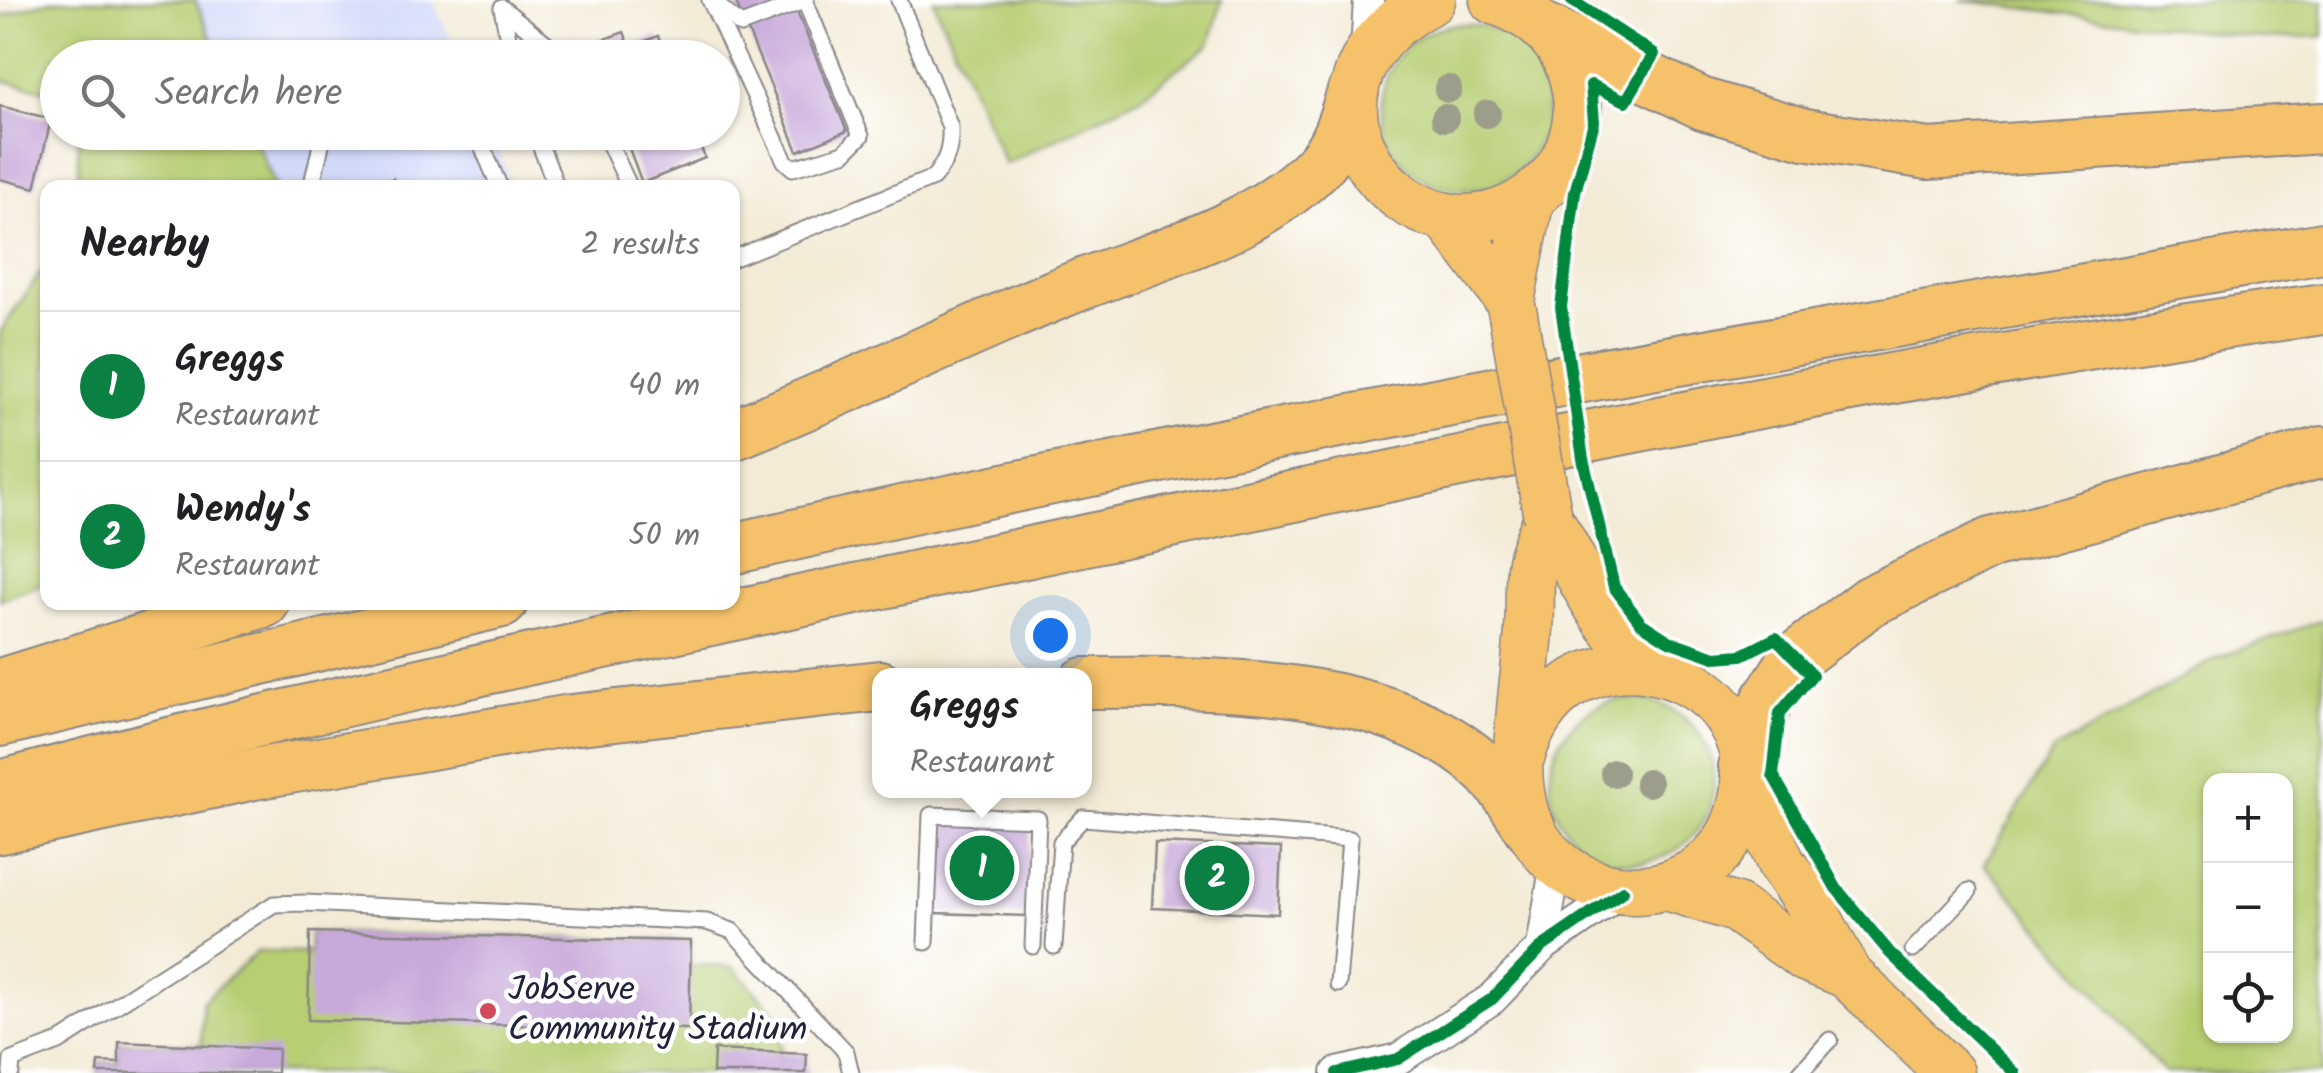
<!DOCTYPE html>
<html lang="en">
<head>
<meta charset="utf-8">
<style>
  body { margin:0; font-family:Kalam,sans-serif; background:#f6f6f6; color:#202124 }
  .controls { position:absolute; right:30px; bottom:30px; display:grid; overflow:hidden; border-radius:20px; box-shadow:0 2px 8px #0004 }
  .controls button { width:90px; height:90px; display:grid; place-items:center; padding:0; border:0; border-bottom:2px solid #e0e0e0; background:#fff; color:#202124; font:50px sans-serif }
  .you { position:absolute; left:1050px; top:635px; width:35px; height:35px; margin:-25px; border:8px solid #fff; border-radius:50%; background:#1a73e8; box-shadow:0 0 0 15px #1a73e833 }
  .badge { display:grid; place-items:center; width:65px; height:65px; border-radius:50%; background:#0b8043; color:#fff; font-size:32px; font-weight:700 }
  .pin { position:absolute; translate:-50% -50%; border:5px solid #fff; box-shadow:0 2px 10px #0006 }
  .popup { position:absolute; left:872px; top:668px; width:220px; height:130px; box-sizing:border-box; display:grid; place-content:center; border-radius:20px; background:#fff; filter:drop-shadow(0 2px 8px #0005); font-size:32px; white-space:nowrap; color:#757577 }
  .popup b { font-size:38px; color:#202124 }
  .popup::after { content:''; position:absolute; left:50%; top:100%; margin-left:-20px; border:20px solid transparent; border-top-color:#fff }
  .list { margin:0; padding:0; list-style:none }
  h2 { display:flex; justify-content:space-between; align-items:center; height:130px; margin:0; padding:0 40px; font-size:42px }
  h2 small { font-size:32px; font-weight:400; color:#757577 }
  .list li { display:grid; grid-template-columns:65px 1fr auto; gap:30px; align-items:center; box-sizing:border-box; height:150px; padding:0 40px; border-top:2px solid #e0e0e0 }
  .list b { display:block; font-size:38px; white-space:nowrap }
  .list p { margin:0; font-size:32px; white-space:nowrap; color:#757577 }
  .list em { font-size:32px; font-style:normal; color:#757577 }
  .icon { flex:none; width:55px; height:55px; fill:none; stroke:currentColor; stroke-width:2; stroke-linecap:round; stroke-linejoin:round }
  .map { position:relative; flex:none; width:2323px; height:1073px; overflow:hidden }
  .search { position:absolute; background:#fff; box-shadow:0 2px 8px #0004; left:40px; top:40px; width:700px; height:110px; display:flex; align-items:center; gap:25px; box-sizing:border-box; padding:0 35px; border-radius:55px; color:#757577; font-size:38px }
  .panel { position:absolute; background:#fff; box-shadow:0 2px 8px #0004; left:40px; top:180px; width:700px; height:430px; border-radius:20px }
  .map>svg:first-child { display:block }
  .built { fill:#d1d9f9 }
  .green { fill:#b7ce73; stroke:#6c7857; stroke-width:2.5; fill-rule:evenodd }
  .building { fill:#c7a9da }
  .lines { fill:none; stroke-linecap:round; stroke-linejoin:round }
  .service-casing { stroke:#8a8688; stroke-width:19 }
  .minor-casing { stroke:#8a8688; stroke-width:34 }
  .primary-casing { stroke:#8a8688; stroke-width:51 }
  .trunk-casing { stroke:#8a8688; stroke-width:54 }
  .service { stroke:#fff; stroke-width:15 }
  .minor { stroke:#fff; stroke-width:30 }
  .primary { stroke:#f5c16b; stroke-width:48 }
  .trunk { stroke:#f5c16b; stroke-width:50 }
  .primary-bridge-casing { stroke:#8a8688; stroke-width:51; stroke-linecap:butt }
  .primary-bridge { stroke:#f5c16b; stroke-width:48 }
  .cycleway-casing { stroke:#fff; stroke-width:19 }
  .cycleway { stroke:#00873e; stroke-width:12 }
  .tree { fill:#9d9d8c }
  .poi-dot { fill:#d1495b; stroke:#fff; stroke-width:4 }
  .labels { text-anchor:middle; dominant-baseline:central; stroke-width:9; stroke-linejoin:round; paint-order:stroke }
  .poi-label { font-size:35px; fill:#22223b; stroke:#fff; text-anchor:start }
</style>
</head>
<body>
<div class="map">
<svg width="2323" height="1073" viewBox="0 0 2323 1073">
  <rect width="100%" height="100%" fill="#fff"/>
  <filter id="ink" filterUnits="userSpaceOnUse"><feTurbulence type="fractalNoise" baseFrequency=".01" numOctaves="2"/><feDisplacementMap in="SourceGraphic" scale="20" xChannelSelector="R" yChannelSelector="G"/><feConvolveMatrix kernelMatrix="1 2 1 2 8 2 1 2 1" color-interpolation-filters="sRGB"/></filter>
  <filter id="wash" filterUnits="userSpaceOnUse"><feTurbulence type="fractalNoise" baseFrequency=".0048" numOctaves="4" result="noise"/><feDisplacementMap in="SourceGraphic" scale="40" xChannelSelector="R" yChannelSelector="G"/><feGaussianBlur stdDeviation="2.25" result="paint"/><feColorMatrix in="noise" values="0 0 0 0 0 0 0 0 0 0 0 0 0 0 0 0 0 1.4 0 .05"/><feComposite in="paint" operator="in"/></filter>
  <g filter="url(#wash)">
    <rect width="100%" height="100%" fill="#f3ebd6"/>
    <!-- built -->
    <g class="built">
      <polygon points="195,0 433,0 458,57 220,57"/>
      <polygon points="252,133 490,133 513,187 276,187"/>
    </g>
    <!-- green -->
    <g class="green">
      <polygon points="50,0 195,0 220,57 58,58 57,93 0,80 0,17"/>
      <polygon points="933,0 1222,0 1209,45 1139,98 1005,164"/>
      <polygon points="1959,0 2323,0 2323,36 2266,39"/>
      <circle cx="1464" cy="107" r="83"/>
      <polygon points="78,133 252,133 276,187 78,187"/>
      <polygon points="47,263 47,582 0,600 0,332"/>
      <path d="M2323,620V1073H2165L1984,864L2052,752L2217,658ZM2286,780V1036H2210V780Z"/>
      <circle cx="1632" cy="781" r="82"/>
      <polygon points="310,932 691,941 690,965 733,967 781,1020 781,1053 806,1073 98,1073 99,1062 118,1062 119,1042 201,1045 203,1001 258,951 309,952"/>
    </g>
    <g id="blocks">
      <!-- building -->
      <g class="building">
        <polygon points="735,0 792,0 847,131 798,151"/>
        <polygon points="624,32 630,47 658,36 666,58 593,58 588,45"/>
        <polygon points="0,106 51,119 35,188 0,179"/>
        <polygon points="490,132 532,132 532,133 496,147"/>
        <polygon points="623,132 695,132 705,158 642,183"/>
        <polygon points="393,178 397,187 371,187"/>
        <polygon points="938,821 1030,824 1027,916 934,913"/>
        <polygon points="1155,843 1281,848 1278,914 1152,908"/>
        <polygon points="310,932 691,941 689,1029 308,1020"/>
        <polygon points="119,1042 278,1049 277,1073 98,1073 99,1062 119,1063"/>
        <polygon points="714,1050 807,1054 806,1073 713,1073"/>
      </g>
    </g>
  </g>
  <g filter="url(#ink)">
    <use href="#blocks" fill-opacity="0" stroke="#8a8688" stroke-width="2.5"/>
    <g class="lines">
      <!-- service casing -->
      <g class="service-casing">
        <g id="service">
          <polyline points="710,0 785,161 793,168 844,153 861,136 805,1"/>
          <polyline points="717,5 741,25 806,0"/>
          <polyline points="502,8 565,58"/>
          <polyline points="502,8 512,58"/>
          <polyline points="476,132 500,188"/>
          <polyline points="535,132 557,188"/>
          <polyline points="604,132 630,188"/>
          <polyline points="311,188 322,141"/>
          <path d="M732,259L933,178C947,161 951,149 950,127L899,0"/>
          <polyline points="926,942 931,815 1038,819 1033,946"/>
          <polyline points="1054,946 1061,842 1083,818 1350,839 1338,984"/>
          <polyline points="1913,950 1969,891"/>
          <polyline points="11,1073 12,1060 59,1042 274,904 305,903 707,922 732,931 846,1052 851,1073"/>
          <polyline points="1800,1073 1830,1040"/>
        </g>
      </g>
      <!-- minor casing -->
      <g class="minor-casing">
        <g id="minor">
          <polyline points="1366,53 1369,0"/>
          <polyline points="1542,947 1556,863"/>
          <polyline points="1337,1073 1398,1059 1492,999 1542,947 1623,891"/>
        </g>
      </g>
      <!-- primary casing -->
      <g class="primary-casing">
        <g id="primary">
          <path d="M1431,0C1249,95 1426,304 1549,181C1571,159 1582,120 1576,90C1568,43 1537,14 1494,0"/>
          <polyline points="1447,218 1510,301"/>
          <polyline points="1513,315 1510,301 1530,198"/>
          <path d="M1548,518C1582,573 1601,634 1658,668"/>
          <path d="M1521,755C1566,602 1783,668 1740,812C1711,910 1571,917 1529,825C1506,775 1526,685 1529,629C1531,607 1528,583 1532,561C1535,547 1543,532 1548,518"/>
          <polyline points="1745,782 1781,863 1814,911 1847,974 1950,1073"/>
          <polyline points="1667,886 1736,908 1805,957 1847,974"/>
        </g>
      </g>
      <!-- trunk casing -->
      <g class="trunk-casing">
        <g id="trunk">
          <polyline points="1548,30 1703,104 1805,134 1928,154 2323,128"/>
          <path d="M732,435C843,391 950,339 1060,293C1146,257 1249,235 1317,167C1337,147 1344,118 1353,92"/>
          <path d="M732,549C1259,427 1791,340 2323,248"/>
          <path d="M1084,683C1210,682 1392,678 1489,772C1505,789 1517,808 1530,828"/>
          <polyline points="0,684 264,602"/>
          <polyline points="0,721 502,602"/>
          <polyline points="1744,766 1767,701 1795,658 1870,601 1991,543 2323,452"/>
          <path d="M0,786C334,698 673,628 1011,556C1446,463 1883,371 2323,309"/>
          <polyline points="0,828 254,774 571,720 880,686"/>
        </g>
      </g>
      <!-- service -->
      <use href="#service" class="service"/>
      <!-- minor -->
      <use href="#minor" class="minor"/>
      <!-- primary -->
      <use href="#primary" class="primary"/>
      <!-- trunk -->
      <use href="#trunk" class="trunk"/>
      <!-- primary-bridge casing -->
      <g class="primary-bridge-casing">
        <polyline id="primary-bridge" points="1513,315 1548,518"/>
      </g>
      <!-- primary-bridge -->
      <use href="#primary-bridge" class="primary-bridge"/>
      <!-- cycleway casing -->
      <g class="cycleway-casing">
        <g id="cycleway">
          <polyline points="1571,0 1654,54 1626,101 1591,85 1594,122 1575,192 1561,307 1583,459 1614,587 1641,623 1669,641 1715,657 1742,655 1776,638 1812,675 1780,713 1773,775 1836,888 1890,953 2015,1073"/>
          <polyline points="1337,1073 1398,1059 1492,999 1542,947 1623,891"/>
        </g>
      </g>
      <!-- cycleway -->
      <use href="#cycleway" class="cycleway"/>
    </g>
    <!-- trees -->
    <g class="tree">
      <circle cx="1448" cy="89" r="14"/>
      <circle cx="1487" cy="114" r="14"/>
      <circle cx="1445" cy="118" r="14"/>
      <circle cx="1614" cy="773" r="14"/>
      <circle cx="1648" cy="783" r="14"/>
    </g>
  </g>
  <!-- markers -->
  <circle class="poi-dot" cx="488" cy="1011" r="10"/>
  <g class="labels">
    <!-- poi labels -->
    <g class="poi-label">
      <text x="508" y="991">JobServe<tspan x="508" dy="40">Community Stadium</tspan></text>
    </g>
  </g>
</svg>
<div class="controls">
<button>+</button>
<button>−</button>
<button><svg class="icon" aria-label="locate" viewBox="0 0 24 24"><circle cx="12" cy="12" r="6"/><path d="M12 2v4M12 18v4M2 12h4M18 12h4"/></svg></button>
</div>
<div class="you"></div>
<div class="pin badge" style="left:982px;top:868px">1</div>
<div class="popup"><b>Greggs</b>Restaurant</div>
<div class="pin badge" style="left:1217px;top:878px">2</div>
<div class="search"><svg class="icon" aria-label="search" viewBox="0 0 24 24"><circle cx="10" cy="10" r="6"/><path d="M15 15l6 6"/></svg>Search here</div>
<section class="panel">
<h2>Nearby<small>2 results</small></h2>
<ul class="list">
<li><span class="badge">1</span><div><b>Greggs</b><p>Restaurant</p></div><em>40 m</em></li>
<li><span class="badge">2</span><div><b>Wendy's</b><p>Restaurant</p></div><em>50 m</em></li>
</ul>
</section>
</div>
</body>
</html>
